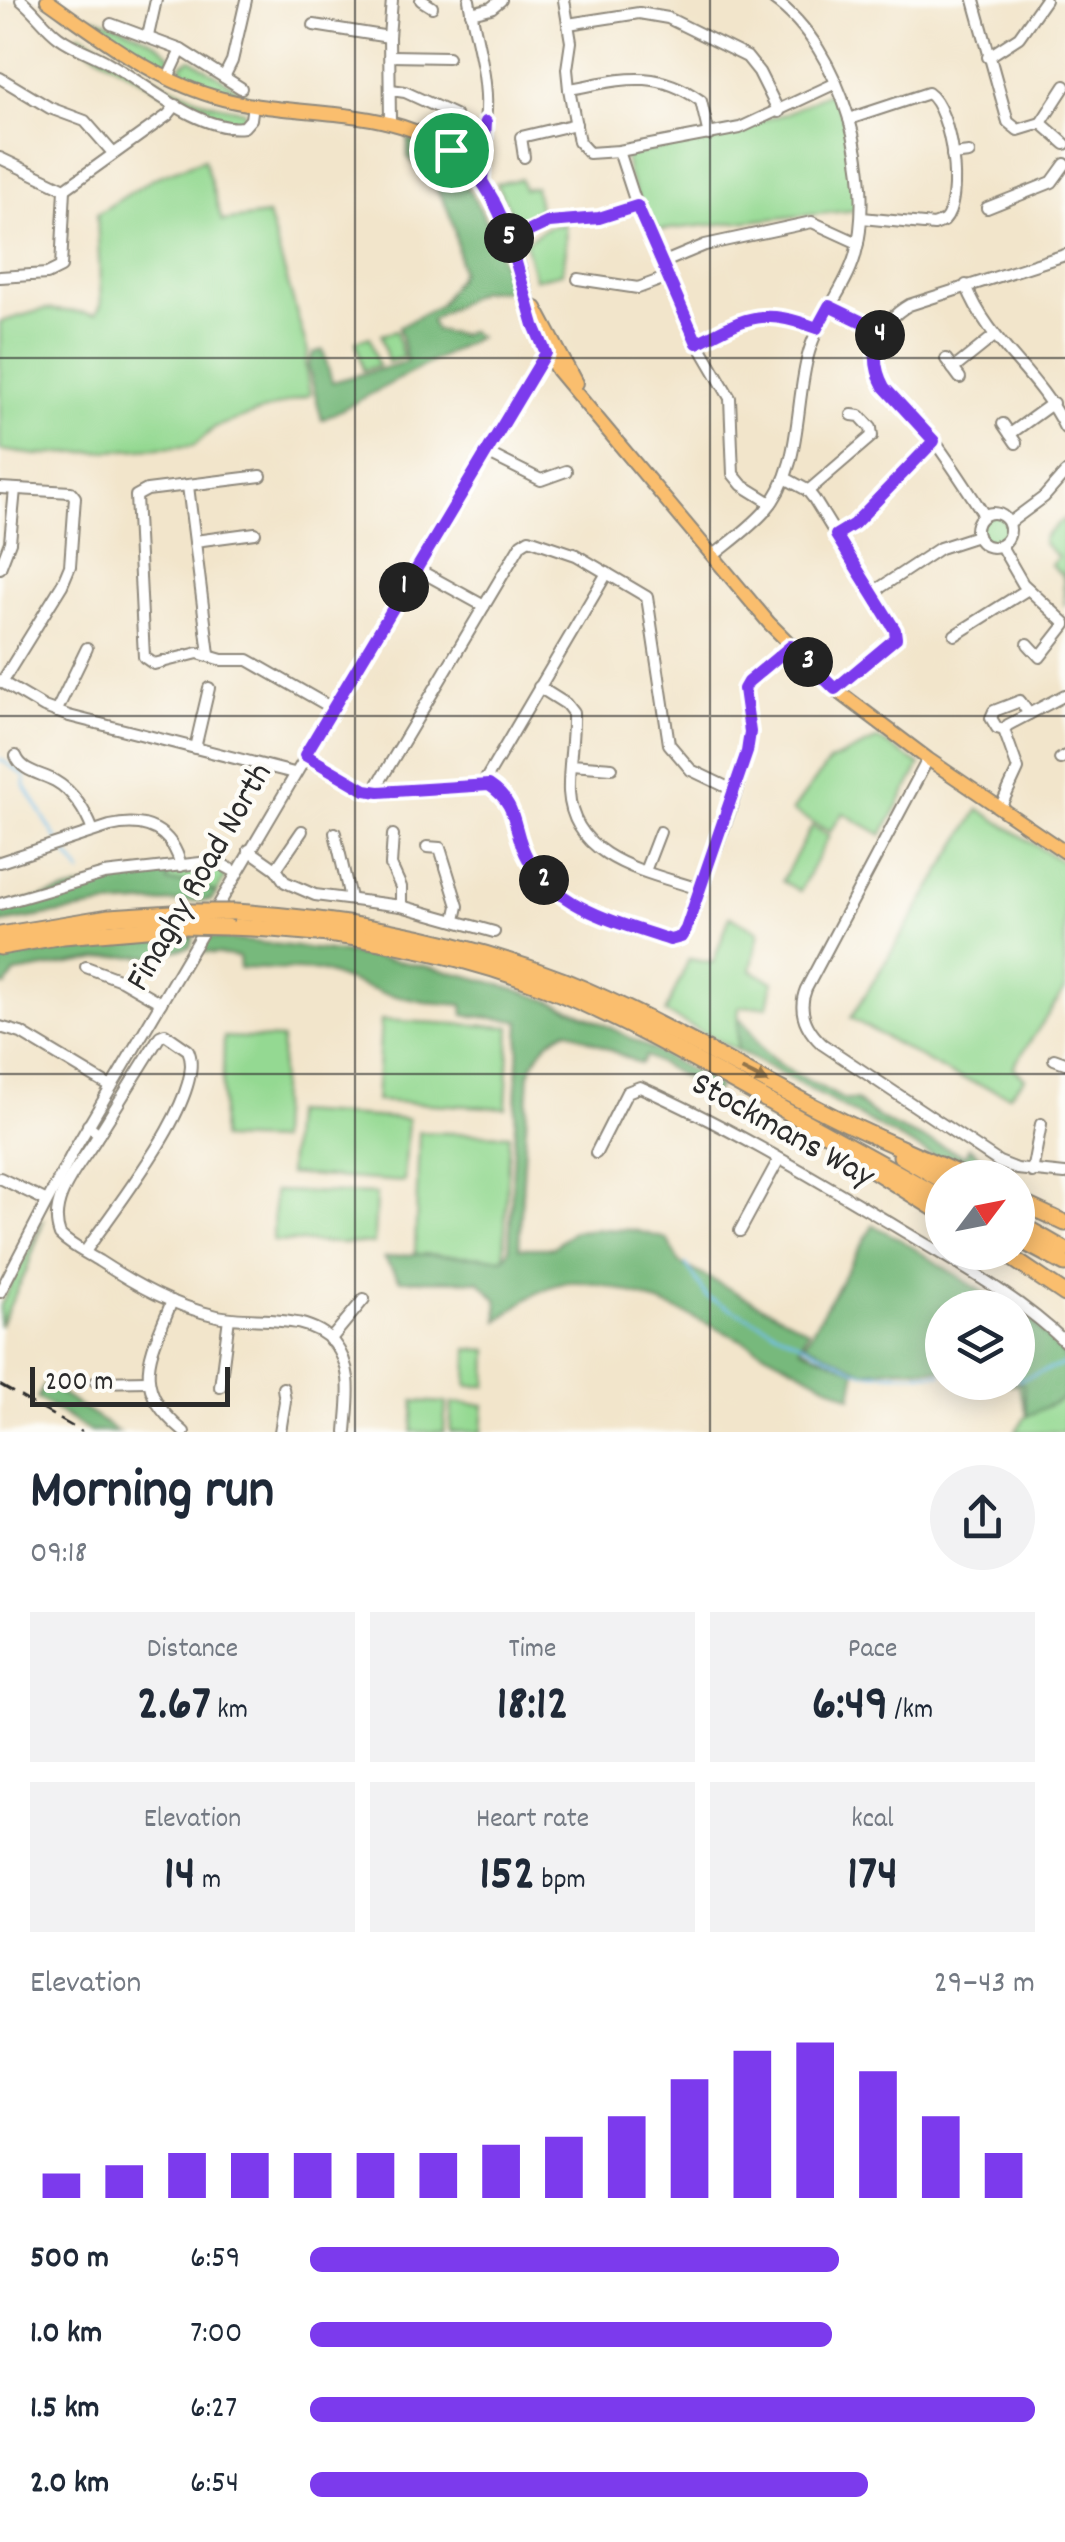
<!DOCTYPE html>
<meta charset="utf-8">
<style>
:root{--surface:#fff;--page:#f2f2f3;--text:#1f2937;--muted:#747a83;--accent:#7c3aed}
body{margin:0;font-family:Dekko,sans-serif;background:var(--page);color:var(--text);height:100vh;display:flex;flex-direction:column;font-size:38px;white-space:nowrap}
*{box-sizing:border-box;margin:0}
p{font-size:32px;color:var(--muted)}
.icon{flex:none;width:55px;height:55px;fill:none;stroke:currentColor;stroke-width:2;stroke-linecap:round;stroke-linejoin:round}
.map{position:relative;height:1432px;overflow:hidden}
.panel{display:flex;flex-direction:column;background:var(--surface);flex:1}
.panel>*{flex:none}
.needle{width:65px;rotate:58deg}
.controls{position:absolute;left:925px;top:1160px;display:grid;gap:20px}
.controls a{display:grid;place-items:center;width:110px;height:110px;border-radius:50%;background:var(--surface);box-shadow:0 5px 25px #0003;font-size:50px}
.scale{position:absolute;left:30px;bottom:25px;width:200px;box-sizing:border-box;padding-left:10px;border:5px solid #2b2b2b;border-top:0;font-size:28px;line-height:35px;white-space:nowrap;color:#2b2b2b;-webkit-text-stroke:8px #fdfcf7;paint-order:stroke}
.pin{position:absolute;display:grid;place-items:center;width:85px;height:85px;color:#fff;margin:-42px;border:5px solid #fff;border-radius:50%;box-shadow:0 2px 10px #0007}
.km{position:absolute;width:50px;height:50px;margin:-25px;border-radius:50%;background:#222;color:#fff;font-size:28px;line-height:50px;text-align:center}
.round{display:grid;place-items:center;flex:none;width:105px;height:105px;border-radius:52px;background:var(--page)}
.head{display:flex;align-items:center;justify-content:space-between;height:170px;padding:0 30px}
h1{font-size:55px;font-weight:700;line-height:75px}
.figures{display:grid;grid-template-columns:repeat(3,1fr);gap:15px;height:170px;padding:10px 30px}
.figures div{display:grid;align-content:center;border-radius:0px;background:var(--page);text-align:center}
.figures b{font-size:50px;font-weight:700}
.figures small{font-size:28px;font-weight:400}
.figures p{font-size:28px}
.chart{height:280px;padding:20px 30px}
.chart p{display:flex;justify-content:space-between}
.chart svg{width:100%;height:180px;margin-top:10px;stroke:var(--accent);stroke-width:6}
ul{padding:0 30px;list-style:none;font-size:32px}
li{display:grid;grid-template-columns:160px 120px 1fr;align-items:center;height:75px}
li i{height:25px;border-radius:12px;background:var(--accent)}
.map>svg:first-child{display:block}
</style>
<div class="map">
<svg width="1065" height="1432" viewBox="0 0 1065 1432">
<rect width="100%" height="100%" fill="#fdfcf7"/>
<filter id="ink" filterUnits="userSpaceOnUse"><feTurbulence type="fractalNoise" baseFrequency=".01" numOctaves="2"/><feDisplacementMap in="SourceGraphic" scale="20" xChannelSelector="R" yChannelSelector="G"/><feConvolveMatrix kernelMatrix="1 2 1 2 8 2 1 2 1" color-interpolation-filters="sRGB"/></filter>
<filter id="wash" filterUnits="userSpaceOnUse"><feTurbulence type="fractalNoise" baseFrequency=".0048" numOctaves="4" result="noise"/><feDisplacementMap in="SourceGraphic" scale="40" xChannelSelector="R" yChannelSelector="G"/><feGaussianBlur stdDeviation="2.25" result="paint"/><feColorMatrix in="noise" values="0 0 0 0 0 0 0 0 0 0 0 0 0 0 0 0 0 1.4 0 .05"/><feComposite in="paint" operator="in"/></filter>
<g filter="url(#wash)">
<rect width="100%" height="100%" fill="#f2e5cb"/>
<!-- green -->
<g fill="#94d992" stroke="#60825e" stroke-width="2.5">
<path d="M 87,16 C 108,21 164,40 172,60 L 160,64 Z"/>
<polygon points="80,33 165,84 206,102 244,111 247,120 237,125 193,109 81,45 76,37"/>
<polygon points="191,59 247,95 186,79 182,74 181,65"/>
<path d="M 826,94 L 832,94 C 853,131 855,169 858,210 L 651,231 L 628,174 L 625,155 L 691,143 L 691,140 L 785,114 Z"/>
<polygon points="204,159 222,221 268,215 308,352 305,365 310,395 215,427 194,446 37,455 0,450 0,322 45,309 96,314 101,305 97,214 154,178"/>
<polygon points="520,179 524,189 535,187 541,218 519,227 496,184"/>
<polygon points="565,224 566,251 562,273 535,279 525,242 548,227"/>
<polygon points="396,331 403,358 388,362 381,335"/>
<polygon points="370,337 378,366 363,370 356,341"/>
<circle cx="993" cy="530" r="15"/>
<polygon points="1065,518 1065,606 1063,576 1051,565 1058,557 1043,543 1044,537"/>
<polygon points="878,739 920,765 882,835 843,813 830,832 792,811 829,762"/>
<polygon points="979,809 1065,864 1065,989 1013,1067 1025,1078 1009,1095 952,1075 851,1018"/>
<polygon points="812,826 829,836 800,891 782,881"/>
<polygon points="213,868 222,870 225,877 216,893 195,882 168,882 166,871"/>
<polygon points="730,916 759,932 751,970 773,982 768,1006 739,1007 737,1050 665,1013 689,959 713,963"/>
<polygon points="381,1020 510,1027 506,1108 376,1101"/>
<polygon points="224,1037 282,1039 278,1141 221,1139"/>
<polygon points="292,1112 408,1119 404,1182 288,1174"/>
<polygon points="419,1132 509,1135 504,1258 415,1254"/>
<polygon points="274,1191 376,1194 374,1244 273,1241"/>
<polygon points="44,1219 27,1269 0,1326 0,1307"/>
<polygon points="1018,1310 1054,1337 1065,1349 1065,1432 1015,1432 1027,1415 1018,1385 1002,1383 1018,1382"/>
<polygon points="468,1349 488,1350 487,1386 467,1386"/>
<polygon points="414,1401 446,1403 444,1432 412,1432"/>
<polygon points="452,1403 484,1405 482,1432 450,1432"/>
</g>
<!-- forest -->
<g fill="#77b97c" stroke="#517254" stroke-width="2.5">
<path d="M 408,138 C 452,163 475,191 493,237 C 499,254 507,272 510,290 L 480,291 L 431,320 L 435,330 L 459,335 L 470,331 L 478,337 L 322,420 L 308,366 L 313,353 L 323,350 L 332,382 L 407,362 L 399,327 L 440,305 L 461,272 C 453,214 450,199 408,157 Z"/>
<polygon points="166,871 168,882 195,882 216,893 211,900 104,906 0,923 0,908 116,878"/>
<polygon points="194,936 190,947 154,956 111,957 15,973 6,986 0,985 0,959 101,944"/>
<path d="M 206,937 C 322,949 437,960 547,1000 C 607,1022 663,1056 719,1086 L 714,1094 L 646,1056 L 640,1064 L 567,1030 C 546,1040 537,1053 529,1074 L 519,1248 L 552,1248 L 574,1231 L 602,1229 L 634,1230 L 667,1239 L 680,1263 L 808,1330 L 800,1347 L 856,1371 L 851,1397 C 790,1366 627,1272 564,1283 C 538,1288 518,1305 498,1321 L 497,1299 L 479,1281 L 400,1280 L 384,1258 L 415,1254 L 504,1258 L 509,1250 L 520,1021 L 464,1015 L 463,1005 L 425,1002 L 382,993 L 322,971 L 240,968 L 239,957 L 198,951 Z"/>
<path d="M 738,1018 C 751,1027 753,1038 762,1049 C 782,1071 818,1084 844,1100 L 856,1100 C 885,1129 929,1139 965,1156 L 969,1147 L 1004,1177 L 979,1177 L 936,1158 L 737,1050 Z"/>
<polygon points="873,1225 901,1240 1006,1307 942,1308 942,1370 899,1368 864,1372 805,1343"/>
<polygon points="1018,1313 1028,1319 1065,1356 1065,1393 1062,1399 1027,1416 1023,1384 1018,1382"/>
<polygon points="45,1383 118,1432 91,1432 37,1398"/>
</g>
<g fill="none" stroke-linecap="round" stroke-linejoin="round">
<!-- stream -->
<g stroke="#73c0ed" stroke-width="2.5">
<polyline points="0,759 25,776 25,786 57,839"/>
<polyline points="61,846 81,873"/>
<polyline points="686,1264 707,1297 862,1373 942,1374"/>
<polyline points="1018,1380 1065,1364"/>
</g>
</g>
</g>
<g filter="url(#ink)">
<g fill="none" stroke-linecap="round" stroke-linejoin="round">
<defs>
<g id="minor">
<path d="M 21,0 C 35,11 45,27 59,37 C 74,48 91,53 107,62 C 144,83 201,133 244,127 L 251,119 L 253,104"/>
<polyline points="421,0 432,7"/>
<polyline points="564,0 571,42 567,69 569,89 579,142 589,153 619,151 740,128 834,84"/>
<polyline points="974,0 1008,122 1018,130 1041,123"/>
<polyline points="471,13 491,8 501,0"/>
<polyline points="111,24 181,50 241,88"/>
<polyline points="568,24 639,13 668,18 747,57 759,72 779,112"/>
<polyline points="314,25 389,37"/>
<polyline points="148,36 156,0"/>
<polyline points="390,56 448,57"/>
<polyline points="988,57 1019,37 1045,0"/>
<polyline points="224,77 232,61 246,0"/>
<polyline points="0,78 50,108 85,121 113,153"/>
<polyline points="168,78 181,50"/>
<path d="M 569,89 C 621,80 654,67 701,101 L 709,135"/>
<polyline points="391,90 405,92 455,115"/>
<path d="M 849,119 L 928,93 C 952,109 964,201 944,221 L 934,225 L 862,218"/>
<polyline points="390,121 389,37 392,0"/>
<polyline points="1041,123 1065,86"/>
<polyline points="1041,123 1065,144"/>
<polyline points="451,151 479,141"/>
<polyline points="619,151 637,206 692,333 730,398 733,474 742,485 771,503"/>
<polyline points="952,155 969,153"/>
<polyline points="524,157 521,137 576,124"/>
<polyline points="0,158 65,189"/>
<path d="M 466,163 C 505,121 477,49 469,0"/>
<polyline points="482,181 484,143"/>
<polyline points="65,189 168,115 176,105"/>
<polyline points="987,208 1052,182 1065,164"/>
<polyline points="509,240 549,222 608,217 637,206"/>
<polyline points="662,263 705,245 812,222 858,243"/>
<polyline points="0,277 47,274 61,267 65,189"/>
<polyline points="578,279 638,288 668,277"/>
<path d="M 966,285 C 989,344 1037,371 1065,428"/>
<polyline points="829,306 881,331"/>
<path d="M 697,343 C 746,316 762,308 817,328"/>
<polyline points="946,359 960,378"/>
<polyline points="953,369 993,337"/>
<polyline points="1003,424 1016,443"/>
<polyline points="1010,434 1053,403"/>
<polyline points="485,452 541,480 566,471"/>
<polyline points="261,476 147,490 136,496 144,657 154,664 198,653 222,660 248,660 332,708"/>
<polyline points="785,478 807,490 814,499 897,634 835,689"/>
<polyline points="188,486 209,654"/>
<polyline points="0,488 71,492 75,497 70,566 62,585 2,682"/>
<polyline points="808,491 872,436 871,428 860,416 852,415"/>
<circle cx="993" cy="530" r="17"/>
<path d="M 984,515 C 966,487 947,457 926,430 C 913,414 894,402 883,385 C 864,355 881,321 909,305 L 1065,255"/>
<polyline points="1009,523 1044,497 1065,473"/>
<polyline points="836,535 854,524 934,441"/>
<polyline points="195,541 255,533"/>
<polyline points="1001,546 1023,584 1065,623"/>
<path d="M 713,556 C 730,542 750,528 765,511 C 803,468 794,403 809,352 C 819,317 845,290 855,256 C 877,177 842,48 774,0"/>
<polyline points="0,568 10,542 15,489"/>
<polyline points="415,568 484,606"/>
<polyline points="872,593 940,548 977,536"/>
<polyline points="955,635 1028,589"/>
<polyline points="1028,644 1040,657 1065,625"/>
<polyline points="0,681 44,707 69,716 294,773"/>
<path d="M 539,687 L 566,704 L 573,713 C 574,739 568,766 569,792 C 573,860 648,872 699,889"/>
<polyline points="56,712 87,648"/>
<polyline points="1004,730 997,728 991,718 994,711 1020,701 1029,714"/>
<polyline points="195,748 209,688"/>
<path d="M 305,755 L 365,789 L 379,792 L 489,785 C 518,803 512,823 524,851 C 545,901 624,932 674,940 L 687,929 C 706,868 737,806 748,743 C 752,722 738,700 748,682 L 791,646"/>
<path d="M 16,756 C 22,772 41,773 55,781 C 73,791 86,812 93,831"/>
<path d="M 928,759 L 806,989 C 797,1011 806,1029 822,1044 L 999,1162 L 1017,1169 L 1065,1174"/>
<polyline points="1060,759 1065,756"/>
<polyline points="571,765 612,768"/>
<polyline points="483,784 607,573"/>
<polyline points="374,791 521,544 529,539 576,555 647,597 669,744 691,770 735,791"/>
<polyline points="1000,808 1018,769 1004,730 1008,725 1065,695"/>
<polyline points="335,833 350,898"/>
<polyline points="393,835 391,865 401,887 401,906"/>
<polyline points="427,847 440,848 458,906 455,920"/>
<polyline points="249,850 276,869 285,882 315,895 401,906 494,932"/>
<path d="M 0,862 L 110,826 C 146,818 172,830 181,866"/>
<polyline points="276,869 302,831"/>
<polyline points="645,871 660,832"/>
<polyline points="0,904 104,874 209,862 219,863 236,872"/>
<polyline points="86,967 121,980 161,1003"/>
<polyline points="0,1027 21,1033 111,1087"/>
<polyline points="1054,1059 1065,1063"/>
<path d="M 88,1125 L 99,1134 C 82,1164 46,1198 60,1235 C 71,1246 86,1253 99,1261 C 136,1285 173,1306 217,1316 C 254,1324 307,1311 334,1343 C 355,1369 348,1401 346,1432"/>
<path d="M 596,1153 L 627,1092 L 640,1087 C 728,1126 812,1177 895,1226 C 954,1262 1015,1294 1065,1342"/>
<polyline points="1032,1172 1041,1124"/>
<polyline points="0,1178 45,1200"/>
<polyline points="740,1231 779,1159"/>
<path d="M 85,1252 C 110,1214 209,1093 188,1050 L 165,1034 L 160,1036 L 99,1134"/>
<polyline points="0,1292 73,1152 528,380 541,358 550,350"/>
<path d="M 172,1301 C 149,1358 129,1386 184,1432"/>
<polyline points="330,1340 364,1299"/>
<polyline points="96,1382 147,1381"/>
<polyline points="220,1387 229,1318"/>
<polyline points="280,1432 285,1401 283,1388"/>
</g>
<g id="major">
<path d="M 47,0 C 98,36 152,78 212,96 C 304,124 415,95 481,180 C 523,235 520,312 557,370 L 769,623 L 835,689 L 928,759 L 1065,852"/>
<polyline points="536,308 576,383"/>
</g>
<g id="highway">
<path d="M 234,912 C 346,919 456,939 562,980 C 659,1019 748,1075 842,1121 C 883,1141 926,1158 967,1178"/>
<path d="M 227,927 C 336,930 445,948 547,988 C 622,1018 693,1059 763,1098 C 823,1132 883,1164 942,1198"/>
<polyline points="0,935 109,917 189,912"/>
<polyline points="0,947 63,936 182,926"/>
<polyline points="901,1156 942,1180"/>
<polyline points="870,1168 942,1213"/>
<polyline points="1018,1201 1065,1223"/>
<polyline points="1018,1223 1065,1250"/>
<polyline points="1018,1239 1065,1264"/>
<polyline points="1003,1252 1065,1294"/>
</g>
</defs>
<!-- minor casing -->
<use href="#minor" stroke="#8e887b" stroke-width="14"/>
<!-- major casing -->
<use href="#major" stroke="#8e887b" stroke-width="16"/>
<!-- highway casing -->
<use href="#highway" stroke="#8e887b" stroke-width="19"/>
<!-- minor -->
<use href="#minor" stroke="#fff" stroke-width="10"/>
<!-- major -->
<use href="#major" stroke="#fabe6e" stroke-width="12"/>
<!-- highway -->
<use href="#highway" stroke="#fabe6e" stroke-width="15"/>
<!-- rail -->
<polyline stroke="#2b2b2b" stroke-width="2.5" stroke-dasharray="15 8" stroke-linecap="butt" points="0,1385 82,1432"/>
<defs>
<g id="highway-bridge">
<polyline points="189,912 234,912"/>
<polyline points="182,926 227,927"/>
</g>
</defs>
<!-- highway-bridge casing -->
<use href="#highway-bridge" stroke="#8e887b" stroke-width="19" stroke-linecap="butt"/>
<!-- highway-bridge -->
<use href="#highway-bridge" stroke="#fabe6e" stroke-width="15"/>
</g>
<!-- one-way arrows -->
<defs><path id="oneway-solid" d="M-6-.8H1V-3.2L6.5 0L1 3.2V.8H-6Z" transform="scale(2.5)"/></defs>
<use fill="#92744c" href="#oneway-solid" transform="translate(755 1076) rotate(27)"/>
</g>
<g fill="none" stroke-linecap="round" stroke-linejoin="round" filter="url(#ink)">
<defs>
<path id="route" d="M 451,150 C 479,171 495,199 507,231 L 534,325 L 546,353 L 305,755 L 365,790 L 379,792 L 489,785 C 521,806 511,830 528,859 C 559,910 617,922 670,940 L 681,937 L 686,929 L 747,752 L 750,732 L 744,689 L 748,682 L 791,646 L 835,689 L 896,638 L 895,630 L 836,535 L 854,524 L 934,441 L 884,387 C 874,369 873,351 881,331 L 829,306 L 817,328 C 761,307 747,317 697,343 L 637,206 L 599,218 L 549,222 L 510,240 C 506,227 500,214 494,202 L 494,201 L 482,181 L 486,122 L 479,141 L 451,150"/>
</defs>
<!-- route casing -->
<use href="#route" stroke="#fff" stroke-width="20"/>
<!-- route -->
<use href="#route" stroke="#7c3aed" stroke-width="12"/>
</g>
<!-- grid -->
<path fill="none" stroke="#2b2b2b" stroke-width="2.5" stroke-opacity="0.55" d="M 355,0 L 355,1432M 710,0 L 710,1432M 0,358 L 1065,358M 0,716 L 1065,716M 0,1074 L 1065,1074"/>
<g text-anchor="middle" dominant-baseline="central" stroke-width="9" stroke-linejoin="round" paint-order="stroke">
<!-- street labels -->
<g font-size="35" fill="#2b2b2b" stroke="#fdfcf7">
<text transform="translate(201 878) rotate(-60)">Finaghy Road North</text>
<text transform="translate(782 1132) rotate(29)">Stockmans Way</text>
</g>
</g>
</svg>
<div class="controls">
<a><svg class="needle" viewBox="-14 -14 28 28"><path d="M0-13l5 13h-10z" fill="#e53935"/><path d="M0 13l5-13h-10z" fill="#747a83"/></svg></a>
<a><svg class="icon" aria-label="layers" viewBox="0 0 24 24"><path d="M12 4l9 5-9 5-9-5zM3 14l9 5 9-5"/></svg></a>
</div>
<div class="scale">200 m</div>
<div class="pin" style="left:451px;top:150px;background:#1e9e55"><svg class="icon" aria-label="arrive" viewBox="0 0 24 24"><path d="M6 21V4h12l-3 4 3 4H6"/></svg></div>
<b class="km" style="left:404px;top:587px">1</b>
<b class="km" style="left:544px;top:880px">2</b>
<b class="km" style="left:808px;top:662px">3</b>
<b class="km" style="left:880px;top:335px">4</b>
<b class="km" style="left:509px;top:238px">5</b>
</div>
<section class="panel">
<div class="head"><div><h1>Morning run</h1><p>09:18</p></div><a class="round"><svg class="icon" aria-label="share" viewBox="0 0 24 24"><path d="M12 15V3M7 8l5-5 5 5M5 13v7h14v-7"/></svg></a></div>
<div class="figures">
<div><p>Distance</p><b>2.67<small> km</small></b></div>
<div><p>Time</p><b>18:12</b></div>
<div><p>Pace</p><b>6:49<small> /km</small></b></div>
</div>
<div class="figures">
<div><p>Elevation</p><b>14<small> m</small></b></div>
<div><p>Heart rate</p><b>152<small> bpm</small></b></div>
<div><p>kcal</p><b>174</b></div>
</div>
<div class="chart"><p><span>Elevation</span>29–43 m</p>
<svg viewBox="0 0 160 44" preserveAspectRatio="none"><path d="M5 44V38M15 44V36M25 44V33M35 44V33M45 44V33M55 44V33M65 44V33M75 44V31M85 44V29M95 44V24M105 44V15M115 44V8M125 44V6M135 44V13M145 44V24M155 44V33"/></svg>
</div>
<ul>
<li><b>500 m</b>6:59<i style="width:73%"></i></li>
<li><b>1.0 km</b>7:00<i style="width:72%"></i></li>
<li><b>1.5 km</b>6:27<i style="width:100%"></i></li>
<li><b>2.0 km</b>6:54<i style="width:77%"></i></li>
</ul>
</section>
